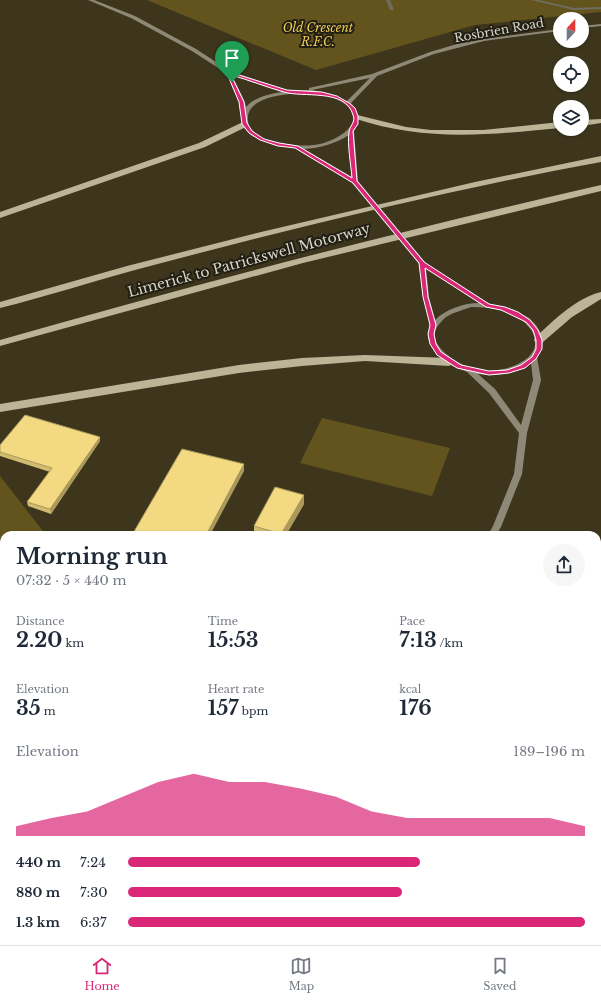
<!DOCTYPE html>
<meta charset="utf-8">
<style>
:root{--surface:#fff;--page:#f6f6f7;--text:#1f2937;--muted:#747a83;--line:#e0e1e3;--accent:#db2777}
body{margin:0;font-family:"Libre Baskerville",serif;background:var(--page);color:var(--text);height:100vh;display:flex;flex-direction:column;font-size:15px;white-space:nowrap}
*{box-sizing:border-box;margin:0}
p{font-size:13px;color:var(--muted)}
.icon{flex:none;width:22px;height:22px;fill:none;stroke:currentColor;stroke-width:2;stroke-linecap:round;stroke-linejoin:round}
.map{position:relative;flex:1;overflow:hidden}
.sheet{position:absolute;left:0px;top:531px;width:601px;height:414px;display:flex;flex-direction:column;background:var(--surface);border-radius:12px 12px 0 0;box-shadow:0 1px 3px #0004}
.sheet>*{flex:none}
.needle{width:26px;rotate:21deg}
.controls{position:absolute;left:553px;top:12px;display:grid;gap:8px}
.controls a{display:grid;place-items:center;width:36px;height:36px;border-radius:50%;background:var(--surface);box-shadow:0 1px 3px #0004;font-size:20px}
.pin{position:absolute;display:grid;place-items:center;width:34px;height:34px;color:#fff;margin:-41px -17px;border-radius:50% 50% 50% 0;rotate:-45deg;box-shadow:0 0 4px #0007}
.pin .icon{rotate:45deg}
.round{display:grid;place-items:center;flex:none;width:42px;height:42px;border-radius:21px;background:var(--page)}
.head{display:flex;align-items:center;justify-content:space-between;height:68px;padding:0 16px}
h1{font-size:22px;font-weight:800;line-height:30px}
.figures{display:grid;grid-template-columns:repeat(3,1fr);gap:6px;height:68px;padding:4px 16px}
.figures div{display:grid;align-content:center}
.figures b{font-size:20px;font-weight:800}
.figures small{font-size:11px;font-weight:400}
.figures p{font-size:11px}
.chart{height:112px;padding:8px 16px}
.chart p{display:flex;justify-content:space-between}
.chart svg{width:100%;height:72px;margin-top:4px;fill:var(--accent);opacity:.7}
ul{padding:0 16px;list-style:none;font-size:13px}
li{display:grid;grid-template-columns:64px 48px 1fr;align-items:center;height:30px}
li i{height:10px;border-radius:5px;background:var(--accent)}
.menu{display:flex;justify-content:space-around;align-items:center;height:56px;border-top:1px solid var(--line);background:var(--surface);font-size:11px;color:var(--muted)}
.menu a{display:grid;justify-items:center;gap:2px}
.menu .selected{color:var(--accent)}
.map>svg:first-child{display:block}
</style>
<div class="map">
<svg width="601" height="945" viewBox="0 0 601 945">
<rect width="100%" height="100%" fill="#3d361d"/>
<!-- green -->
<g fill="#63541d">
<polygon points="147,0 601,0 601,12 475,25 316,70"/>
<polygon points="322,418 450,448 432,496 300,463"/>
<polygon points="0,476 46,535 4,535 4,941 195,941 204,945 0,945"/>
</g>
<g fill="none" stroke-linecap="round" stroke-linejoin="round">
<!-- lane -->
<g fill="#6f6c60" fill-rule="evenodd">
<polygon points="386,0 390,0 394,10 390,10"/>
<polygon points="531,0 539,0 574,8 601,7 601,9 574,10"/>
</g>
<!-- street -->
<polygon fill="#6f6c60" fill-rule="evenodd" points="601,868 601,878 597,879 597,869"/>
<!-- secondary -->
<g fill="#8e8977" fill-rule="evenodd">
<path d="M 88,0 L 94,0 L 135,16 L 196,49 L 230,71 L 288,91 L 309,90 L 309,88 L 372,74 L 430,52 L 457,44 L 484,39 L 560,29 L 560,31 L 484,41 L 434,54 L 377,76 L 351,103 C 359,112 361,121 354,131 L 358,182 L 355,184 L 295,148 L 275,145 L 252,136 L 243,127 L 239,102 L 226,73 L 192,51 L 131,18 ZM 232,75 L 282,92 C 269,94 255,97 246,107 L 245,102 ZM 370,78 L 347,101 L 329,94 L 312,90 ZM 304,93 C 316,94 332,95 342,102 C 368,119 344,137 324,143 C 305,148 284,145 266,139 C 258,136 249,130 248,121 C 245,96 287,94 304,93 ZM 349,135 L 352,177 L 304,149 C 320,148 335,144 349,135 Z"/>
<polygon points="601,24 601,26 582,28 582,26"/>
<path d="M 422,261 L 490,304 L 512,309 L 529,318 L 536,325 L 542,335 L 543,343 L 541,351 L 537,357 L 541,380 L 527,433 L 522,474 L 501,527 L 496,535 L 488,535 L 493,526 L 514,474 L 519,433 L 489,393 L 467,372 L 450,365 L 435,352 L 428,339 L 430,325 L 423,297 L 419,263 ZM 426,268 L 479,303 C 464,303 446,309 435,320 L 429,297 ZM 471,307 C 483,307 495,308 507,312 C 534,322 550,350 516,365 C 503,371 485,373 471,368 C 454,362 421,342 441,322 C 443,320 445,317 448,316 C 454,312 464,310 471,307 ZM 531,363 L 533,380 L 521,425 L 495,389 L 478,374 C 496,377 516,374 531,363 Z"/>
<polygon points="255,941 267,941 265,945 253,945"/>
</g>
<!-- highway -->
<g fill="#bcb497" fill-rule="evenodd">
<path d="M 353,114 L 406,127 L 431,130 L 483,130 L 560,122 L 560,128 C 486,135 425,142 353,118 Z"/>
<polygon points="601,119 601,123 582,126 582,120"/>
<polygon points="245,121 248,122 248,126 205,147 0,218 0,212 199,143"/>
<path d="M 601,156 L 601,162 C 444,191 289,229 135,270 C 90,282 45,297 0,308 L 0,302 L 127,266 L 261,232 L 475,182 Z"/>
<path d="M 601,185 L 601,191 L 303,263 L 0,346 L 0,340 C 199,283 399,231 601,185 Z"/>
<path d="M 601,292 L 601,299 L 572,317 L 543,342 L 535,342 L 534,340 L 535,338 C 554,320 576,298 601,292 Z"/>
<polygon points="365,355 449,358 454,362 449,366 365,361 302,366 239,373 0,412 0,404 239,365 302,358"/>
</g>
<!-- secondary-bridge -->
<polyline stroke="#8e8977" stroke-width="6" points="355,182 422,263"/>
</g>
<!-- wall -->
<g fill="#d1bb70">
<polygon points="100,437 100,441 51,514 28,506 27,502 50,472 0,456 0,445"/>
<polygon points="304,504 286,535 254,535 254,526"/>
<polygon points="601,605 601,704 597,702 597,614"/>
</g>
<!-- shaded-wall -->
<g fill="#aa995b">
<polygon points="100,437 100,441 51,514 50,509"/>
<polygon points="244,464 244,471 210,535 206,535"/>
<polygon points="304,495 304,504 286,535 281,535"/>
</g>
<!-- building -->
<g fill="#f3da82" stroke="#aa995b">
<polygon points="25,415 100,437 50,509 27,502 52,468 0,452 0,445"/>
<polygon points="182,449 244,464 206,535 132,535"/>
<polygon points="275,487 304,495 281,534 254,526"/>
<polygon points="601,605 601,694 597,692 597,614"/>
</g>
<!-- route -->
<path fill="#db2777" stroke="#fff" fill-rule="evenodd" d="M 226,71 L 287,90 L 322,92 L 337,96 L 349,103 L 355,108 L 358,116 L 358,124 L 353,131 L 357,181 L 424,262 L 489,304 L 505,307 L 518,312 L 530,320 L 538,330 L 542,340 L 542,349 L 536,359 L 525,368 L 509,373 L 489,375 L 457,368 L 437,355 L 430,344 L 428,334 L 430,325 L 423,297 L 419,263 L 353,183 L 295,148 L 278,146 L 260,140 L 249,133 L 242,124 L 239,102 ZM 231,75 C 249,80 266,87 284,92 C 302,98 346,88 353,115 C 356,122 350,125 349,132 C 347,144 351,165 352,178 L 298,146 L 279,143 L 264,139 L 252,131 L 247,123 L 244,102 ZM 425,268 L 486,307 L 501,310 L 526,322 L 533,330 L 536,340 L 536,349 L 532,357 L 521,365 L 507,370 L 489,371 L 461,365 L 441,352 L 436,344 L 434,334 L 436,325 L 428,297 Z"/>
<g text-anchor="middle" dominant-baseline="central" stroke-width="4" stroke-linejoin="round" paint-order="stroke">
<!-- far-park labels -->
<g font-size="12" font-style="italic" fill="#efcf56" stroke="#211e13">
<text x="318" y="27">Old Crescent<tspan x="318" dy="14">R.F.C.</tspan></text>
</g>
<!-- far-street labels -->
<g font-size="12" fill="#d9d5c7" stroke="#211e13">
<text transform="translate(499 30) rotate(-10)">Rosbrien Road</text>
</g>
<!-- street labels -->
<g font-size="14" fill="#d9d5c7" stroke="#211e13">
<text transform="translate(249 260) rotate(-15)">Limerick to Patrickswell Motorway</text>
</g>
</g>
</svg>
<div class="controls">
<a><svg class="needle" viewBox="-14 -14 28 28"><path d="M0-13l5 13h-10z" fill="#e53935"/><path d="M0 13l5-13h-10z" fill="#747a83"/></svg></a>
<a><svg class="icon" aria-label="locate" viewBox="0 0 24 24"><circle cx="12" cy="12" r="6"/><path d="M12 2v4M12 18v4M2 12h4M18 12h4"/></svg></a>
<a><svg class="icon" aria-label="layers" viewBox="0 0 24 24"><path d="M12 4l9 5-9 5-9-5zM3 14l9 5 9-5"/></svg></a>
</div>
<div class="pin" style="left:232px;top:82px;background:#1e9e55"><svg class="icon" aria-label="arrive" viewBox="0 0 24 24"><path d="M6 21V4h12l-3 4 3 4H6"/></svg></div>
<section class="sheet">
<div class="head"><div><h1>Morning run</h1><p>07:32 · 5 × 440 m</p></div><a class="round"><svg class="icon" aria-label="share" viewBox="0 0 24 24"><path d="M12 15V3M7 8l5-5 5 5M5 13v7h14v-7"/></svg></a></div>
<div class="figures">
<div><p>Distance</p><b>2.20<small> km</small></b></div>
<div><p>Time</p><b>15:53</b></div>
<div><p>Pace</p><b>7:13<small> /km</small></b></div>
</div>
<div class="figures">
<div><p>Elevation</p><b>35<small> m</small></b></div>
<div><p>Heart rate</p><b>157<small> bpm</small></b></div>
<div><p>kcal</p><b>176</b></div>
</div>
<div class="chart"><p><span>Elevation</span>189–196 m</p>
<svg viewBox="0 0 160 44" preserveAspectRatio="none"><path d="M0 44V38L10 33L20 29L30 20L40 11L50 6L60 11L70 11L80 15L90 20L100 29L110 33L120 33L130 33L140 33L150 33L160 38V44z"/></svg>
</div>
<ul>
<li><b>440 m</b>7:24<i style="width:64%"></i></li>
<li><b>880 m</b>7:30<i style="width:60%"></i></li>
<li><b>1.3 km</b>6:37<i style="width:100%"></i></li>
</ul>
</section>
</div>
<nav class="menu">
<a class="selected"><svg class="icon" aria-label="home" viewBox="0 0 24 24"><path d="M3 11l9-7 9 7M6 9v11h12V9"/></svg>Home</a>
<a><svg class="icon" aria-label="map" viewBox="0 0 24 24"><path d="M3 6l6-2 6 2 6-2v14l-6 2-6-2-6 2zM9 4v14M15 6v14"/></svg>Map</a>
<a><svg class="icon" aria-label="saved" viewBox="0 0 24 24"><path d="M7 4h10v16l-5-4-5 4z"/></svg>Saved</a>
</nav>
